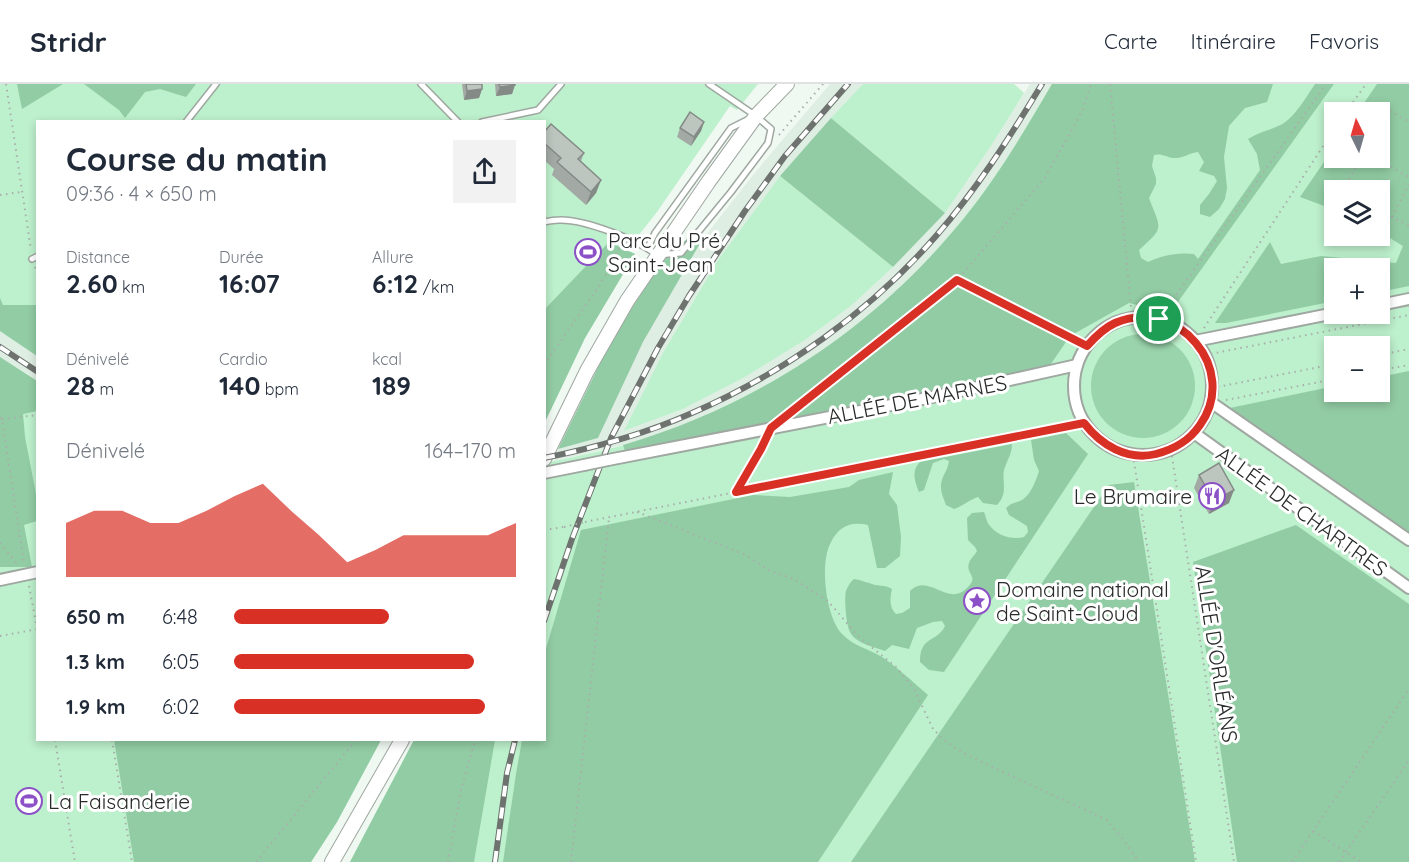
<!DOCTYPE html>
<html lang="fr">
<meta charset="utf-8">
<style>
:root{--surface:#fff;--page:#f2f2f3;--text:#1f2937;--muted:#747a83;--line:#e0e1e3;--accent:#d93025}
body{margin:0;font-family:Quicksand,sans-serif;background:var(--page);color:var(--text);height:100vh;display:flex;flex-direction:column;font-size:22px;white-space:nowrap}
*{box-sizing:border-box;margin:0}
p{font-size:20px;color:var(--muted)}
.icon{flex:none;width:33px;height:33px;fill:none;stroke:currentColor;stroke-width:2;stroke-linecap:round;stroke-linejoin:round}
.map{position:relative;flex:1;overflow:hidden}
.panel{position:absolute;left:36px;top:36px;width:510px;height:621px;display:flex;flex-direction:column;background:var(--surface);border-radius:0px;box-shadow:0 3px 9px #0003}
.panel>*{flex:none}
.needle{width:39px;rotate:355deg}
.fabs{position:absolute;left:1324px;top:18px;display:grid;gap:12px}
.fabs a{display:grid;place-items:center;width:66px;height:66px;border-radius:0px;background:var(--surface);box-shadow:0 3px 9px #0003;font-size:30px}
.pin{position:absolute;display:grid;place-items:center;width:51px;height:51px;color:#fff;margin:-26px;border:3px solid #fff;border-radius:50%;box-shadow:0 2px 6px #0007}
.round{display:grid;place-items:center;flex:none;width:63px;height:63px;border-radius:0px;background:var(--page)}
.summary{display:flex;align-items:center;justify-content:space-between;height:102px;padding:0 30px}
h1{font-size:33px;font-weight:800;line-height:45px}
.figures{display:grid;grid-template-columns:repeat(3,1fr);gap:9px;height:102px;padding:6px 30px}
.figures div{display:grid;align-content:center}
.figures b{font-size:26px;font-weight:800}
.figures small{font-size:16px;font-weight:400}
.figures p{font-size:16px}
.chart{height:168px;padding:12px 30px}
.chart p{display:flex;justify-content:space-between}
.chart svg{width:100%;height:108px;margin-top:6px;fill:var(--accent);opacity:.7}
ul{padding:0 30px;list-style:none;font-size:20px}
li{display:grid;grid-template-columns:96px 72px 1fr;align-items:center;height:45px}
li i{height:15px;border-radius:8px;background:var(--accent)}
header{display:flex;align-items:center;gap:36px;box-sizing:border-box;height:84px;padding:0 30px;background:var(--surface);border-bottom:2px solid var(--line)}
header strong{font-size:28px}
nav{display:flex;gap:33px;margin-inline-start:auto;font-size:21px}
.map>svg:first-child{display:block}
</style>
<header>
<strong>Stridr</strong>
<nav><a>Carte</a><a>Itinéraire</a><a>Favoris</a></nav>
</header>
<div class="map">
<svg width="1409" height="778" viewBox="0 0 1409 778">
<rect width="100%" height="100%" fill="#f0f8f2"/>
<!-- built -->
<g fill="#dfeee3">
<polygon points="830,0 863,0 780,92 718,176 664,267 625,347 683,325 745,293 805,256 852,221 893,183 945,129 991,62 1030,0 1052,0 1007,76 966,132 935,169 898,205 856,242 809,276 750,310 695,336 660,350 623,361 554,377 558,365 598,354 643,258 702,156 757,86"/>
<polygon points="0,247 37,272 37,297 0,273"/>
</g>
<!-- green -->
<g fill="#bdf0cc" fill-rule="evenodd">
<polygon points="0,0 758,0 737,26 730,22 657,128 627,166 635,170 585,254 545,338 544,38 38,38 37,272 0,247"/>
<polygon points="863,0 1014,0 1024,9 991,62 945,129 831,34"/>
<path d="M 1052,0 L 1409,0 L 1409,778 L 350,778 L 414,656 L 544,656 L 545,379 C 583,371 622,363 659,351 C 682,343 704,332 725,322 C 820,277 900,214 965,132 C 999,91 1025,45 1052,0 ZM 1335,28 L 1380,28 L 1380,74 L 1335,74 ZM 1335,106 L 1380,106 L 1380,152 L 1335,152 ZM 1335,184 L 1380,184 L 1380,230 L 1335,230 ZM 1335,262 L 1380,262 L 1380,308 L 1335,308 Z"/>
<polygon points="780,92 893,183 852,221 805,256 745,293 683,325 624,347 664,267 718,176"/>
<polygon points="0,273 37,297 38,656 381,656 337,738 311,778 0,778"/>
</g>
<!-- forest -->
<g fill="#92cca4">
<polygon points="17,0 63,0 22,25"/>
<polygon points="84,0 196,0 186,13 160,5 145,8 125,34 119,26"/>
<path d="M 1052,0 L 1273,0 L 1267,18 L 1245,24 L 1229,42 L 1224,73 L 1227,104 L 1225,115 L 1219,125 L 1210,133 L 1200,130 L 1200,121 L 1209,110 L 1217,97 L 1214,92 L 1199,87 L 1204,78 L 1198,68 C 1189,69 1182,75 1173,74 C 1166,73 1162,69 1154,71 L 1152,82 L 1156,94 L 1156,100 L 1149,114 C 1161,146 1165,143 1139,166 L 1141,174 L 1148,178 C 1162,171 1179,168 1194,170 L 1198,175 L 1260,86 L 1257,70 L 1248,55 C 1260,47 1273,46 1284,39 C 1296,31 1307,12 1315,0 L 1334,0 L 1170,229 L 1129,219 L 1070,252 L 1044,290 L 626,370 L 623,361 C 759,321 876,243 965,133 C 999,91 1025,46 1052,0 Z"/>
<polygon points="1377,0 1409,0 1409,202 1380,208 1380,184 1335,184 1335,217 1226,239 1215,239 1270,158 1281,180 1321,172 1396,179 1403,162 1380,148 1380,106 1335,106 1335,126 1300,113 1335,62 1335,74 1380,74 1380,28 1358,28"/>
<polygon points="831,34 945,129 893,183 780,92"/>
<polygon points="690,152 702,156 643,258 598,354 558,365 609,261 658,182"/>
<polygon points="609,158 635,170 585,254 545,338 545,225"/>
<polygon points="0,214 3,221 37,221 37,272 0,247"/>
<polygon points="0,273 37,297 37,327 23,330 25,353 37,415 37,437 24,441 32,483 0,483"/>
<polygon points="1409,287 1409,463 1227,330 1225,325 1335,302 1335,308 1380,308 1380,293"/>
<path d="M 1066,349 L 1088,370 L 944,588 L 929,586 L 920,578 C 920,551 937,559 945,542 L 942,537 L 933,538 L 917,544 L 909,565 L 892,561 L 885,567 C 874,563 858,560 851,550 C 846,543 844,515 846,507 C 848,502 850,498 854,495 C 861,496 868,499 875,501 C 882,502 885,501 892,505 C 890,514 889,523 896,530 L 902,529 L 910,524 L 910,507 C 911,506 916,502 918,502 C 934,497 950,521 967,504 C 980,492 965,490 969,479 C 970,475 975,471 977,467 L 975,463 L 968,456 L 967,434 L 972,429 L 984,428 C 986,433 987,439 990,442 C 998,452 1012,456 1024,453 L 1028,448 L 1027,442 L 1009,431 L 1006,424 C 1011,419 1014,419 1020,417 C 1030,413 1036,397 1039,387 L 1034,376 L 1031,356 Z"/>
<path d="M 1012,360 C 1012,369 1008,375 1005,383 C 1000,395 1010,408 997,421 L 983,419 L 978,413 C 969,416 963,422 954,425 L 946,421 C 943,413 939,405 942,396 C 944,389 948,385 949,377 L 944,375 L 933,379 L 924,406 L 919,408 C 915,397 911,387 920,378 Z"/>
<path d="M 893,388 L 889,410 L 897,421 L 901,453 L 900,472 L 885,484 L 877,484 L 868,441 C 851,437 839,442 831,458 C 819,479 826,533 842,550 C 853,562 869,565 882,573 C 897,583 914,599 928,611 L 818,778 L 503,778 L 516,690 L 522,656 L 544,656 L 545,568 L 581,446 L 753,411 L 790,413 L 849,403 L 859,396 Z"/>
<polygon points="1134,398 1195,778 851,778 1109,401"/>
<polygon points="1296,441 1409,520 1409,778 1237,778 1193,478"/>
<polygon points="114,656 381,656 337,738 311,778 134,778"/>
<polygon points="414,656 495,656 474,778 350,778"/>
</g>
<!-- water -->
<circle fill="#9ad4ac" cx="1143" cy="302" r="52"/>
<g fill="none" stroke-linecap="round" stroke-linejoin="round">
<defs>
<g id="lane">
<polyline points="421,0 458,38"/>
<polyline points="186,38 216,0"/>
<polyline points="482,38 538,26 561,0"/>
<path d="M 544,138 C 549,137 554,136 559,136 C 584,135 638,156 657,171 L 681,169 L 731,108 L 768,59 L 771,45 L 756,32 L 709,0"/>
<polyline points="648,163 655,149 731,44 749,35"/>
<polyline points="32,175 38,172"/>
</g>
<g id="street">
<polyline points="1380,221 1409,215"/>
<circle cx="1143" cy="302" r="69"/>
<polyline points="1195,257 1335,229"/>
<polyline points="1212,319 1409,456"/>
<polyline points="1194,349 1409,504"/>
<polyline points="608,376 938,312 1077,281"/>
<polyline points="544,389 584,381"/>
<polyline points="0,496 38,488"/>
</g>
<g id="secondary">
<polyline points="544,375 587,287 627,217 709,97 756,32 787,0"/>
<polyline points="332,778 402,656"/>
</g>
</defs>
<!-- lane casing -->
<use href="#lane" stroke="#9fa7a1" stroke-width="8"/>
<!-- street casing -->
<use href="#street" stroke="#9fa7a1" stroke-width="14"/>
<!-- secondary casing -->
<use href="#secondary" stroke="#9fa7a1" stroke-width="16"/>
<!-- path -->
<g stroke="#a8aeaa" stroke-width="2" stroke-dasharray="1.5 4.5" stroke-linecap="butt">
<polyline points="6,0 31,166"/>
<polyline points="1110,0 1132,234"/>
<polyline points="1346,28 1366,0"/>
<polyline points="1380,40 1388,26 1409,38"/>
<polyline points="779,51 823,0"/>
<polyline points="1375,74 1409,93"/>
<polyline points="1343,106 1361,74"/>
<polyline points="0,111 21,108"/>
<polyline points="1380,128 1409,141"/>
<polyline points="1392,133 1409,100"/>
<polyline points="35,183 38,190"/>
<polyline points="958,197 1087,262"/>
<polyline points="1159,235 1326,0"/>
<polyline points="1204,244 1335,44"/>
<polyline points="1205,271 1409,231"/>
<polyline points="1380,271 1409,265"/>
<polyline points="544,281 599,202 615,174 620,161"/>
<polyline points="1380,286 1409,281"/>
<polyline points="1212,304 1335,280"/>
<polyline points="1226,316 1335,295"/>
<polyline points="790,329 957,196 1044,95 1082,28 1091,0"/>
<polyline points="0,334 2,335 24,479"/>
<polyline points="2,335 38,331"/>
<polyline points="1171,366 1234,778"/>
<polyline points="1133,371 1196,778"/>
<polyline points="736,408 765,357"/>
<polyline points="637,428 744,470 770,487 794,495 828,517 858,552 896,583 913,603 933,645 943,655 955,664 975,675 1107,736 1122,754 1139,778"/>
<polyline points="585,438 1084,339"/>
<polyline points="544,446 564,443"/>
<polyline points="0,459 18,481"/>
<polyline points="29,502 38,549"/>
<polyline points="0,552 38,545"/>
<polyline points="55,656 75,778"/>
<polyline points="112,656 132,778"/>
<polyline points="1313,747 1361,778"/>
<polyline points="256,778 356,656"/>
<polyline points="448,778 461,706 475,656"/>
<polyline points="571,778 609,434"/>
<polyline points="1292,778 1409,605"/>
<polyline points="1339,778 1409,676"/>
</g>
<!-- lane -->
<use href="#lane" stroke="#fff" stroke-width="5"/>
<!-- street -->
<use href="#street" stroke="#fff" stroke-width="10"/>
<!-- secondary -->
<use href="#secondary" stroke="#fff" stroke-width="14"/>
<defs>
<g id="rail">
<polyline points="0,263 38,288"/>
<path d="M 544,374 C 594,364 645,350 692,329 C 784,289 870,228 936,152 C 977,105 1010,53 1042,0"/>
<polyline points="544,537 572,455 611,354 658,264 689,212 745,127 785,72 848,0"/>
<polyline points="495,778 507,689 515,656"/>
</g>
</defs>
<!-- rail casing -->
<use href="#rail" stroke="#6e7370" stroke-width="6"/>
<!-- rail -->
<use href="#rail" stroke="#fff" stroke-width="4" stroke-dasharray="11" stroke-linecap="butt"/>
<defs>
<polyline id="street-bridge" points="584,381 608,376"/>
</defs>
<!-- street-bridge casing -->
<use href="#street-bridge" stroke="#9fa7a1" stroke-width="14" stroke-linecap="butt"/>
<!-- path-bridge -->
<polyline stroke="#a8aeaa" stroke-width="2" stroke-dasharray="1.5 4.5" stroke-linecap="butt" points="564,443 585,438"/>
<!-- street-bridge -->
<use href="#street-bridge" stroke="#fff" stroke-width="10"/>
</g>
<!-- wall -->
<g fill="#a3a9a4">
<polygon points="462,0 482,0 482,5 479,14 464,16"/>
<polygon points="495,0 515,0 512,10 496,12"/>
<polygon points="704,38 701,47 691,62 677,53 680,44"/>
<polygon points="544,48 584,69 581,77 601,96 596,109 586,121 552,91 554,85 544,76"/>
<polygon points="1199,391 1229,419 1209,430 1194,404"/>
</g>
<!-- shaded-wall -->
<g fill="#848a86">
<polygon points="515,1 512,10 496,12 500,3"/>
<polygon points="482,5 479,14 464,16 467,7"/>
<polygon points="704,38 701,47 691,62 694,53"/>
<polygon points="601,96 596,109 586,121 591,108"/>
<polygon points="1234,406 1229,419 1209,430 1214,417"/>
</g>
<!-- building -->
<g fill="#bdc5bf" stroke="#848a86" stroke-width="1.5">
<polygon points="466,0 482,0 482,5 467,7"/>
<polygon points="499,0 515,0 515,1 500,3"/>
<polygon points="690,28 704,38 694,53 680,44"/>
<polygon points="551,40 584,69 578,75 601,96 591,108 557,78 561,74 544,59 544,48"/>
<polygon points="1219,379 1234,406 1214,417 1199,391"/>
</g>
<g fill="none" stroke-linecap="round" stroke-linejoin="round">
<defs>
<path id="route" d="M 957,196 L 1087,262 C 1095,253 1104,244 1115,239 C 1177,212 1240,285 1200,341 C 1189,357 1175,365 1156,370 C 1127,377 1101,361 1084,339 L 736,408 L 761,365 L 771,344 Z"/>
</defs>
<!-- route casing -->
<use href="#route" stroke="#fff" stroke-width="12"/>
<!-- route -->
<use href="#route" stroke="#d93025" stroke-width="8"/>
</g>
<!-- icons -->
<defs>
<symbol id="stadium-ring" viewBox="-11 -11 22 22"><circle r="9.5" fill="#fff" stroke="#8c50c7" stroke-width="1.5"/><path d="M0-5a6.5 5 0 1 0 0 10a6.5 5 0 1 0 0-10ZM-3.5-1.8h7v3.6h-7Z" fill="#8c50c7"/></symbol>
<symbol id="restaurant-ring" viewBox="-11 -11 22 22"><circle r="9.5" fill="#fff" stroke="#8c50c7" stroke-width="1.5"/><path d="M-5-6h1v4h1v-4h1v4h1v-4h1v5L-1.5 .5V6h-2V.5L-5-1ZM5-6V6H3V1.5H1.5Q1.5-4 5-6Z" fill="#8c50c7"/></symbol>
<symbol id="sight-ring" viewBox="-11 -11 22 22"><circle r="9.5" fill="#fff" stroke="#8c50c7" stroke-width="1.5"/><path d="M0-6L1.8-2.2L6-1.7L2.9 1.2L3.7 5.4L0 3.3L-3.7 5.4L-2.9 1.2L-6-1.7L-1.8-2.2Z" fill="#8c50c7"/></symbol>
</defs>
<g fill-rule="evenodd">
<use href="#stadium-ring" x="573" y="153" width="30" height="30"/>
<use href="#restaurant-ring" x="1197" y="397" width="30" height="30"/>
<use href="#sight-ring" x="962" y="502" width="30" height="30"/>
<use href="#stadium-ring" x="14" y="702" width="30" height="30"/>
</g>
<g text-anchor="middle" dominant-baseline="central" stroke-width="6" stroke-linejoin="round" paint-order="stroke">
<!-- poi labels -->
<g font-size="21" fill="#282b29" stroke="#fff" text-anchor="start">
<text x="608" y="156">Parc du Pré<tspan x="608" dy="24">Saint-Jean</tspan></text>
<text x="1192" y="412" text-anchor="end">Le Brumaire</text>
<text x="996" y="505">Domaine national<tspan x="996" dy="24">de Saint-Cloud</tspan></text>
<text x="48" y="717">La Faisanderie</text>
</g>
<!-- street labels -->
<g font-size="21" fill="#282b29" stroke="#fff">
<text transform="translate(917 315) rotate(-11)">ALLÉE DE MARNES</text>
<text transform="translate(1302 427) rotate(36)">ALLÉE DE CHARTRES</text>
<text transform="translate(1217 570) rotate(81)">ALLÉE D'ORLÉANS</text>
</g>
</g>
</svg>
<div class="fabs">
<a><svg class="needle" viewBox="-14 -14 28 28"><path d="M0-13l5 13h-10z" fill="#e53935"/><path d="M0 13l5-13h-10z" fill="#747a83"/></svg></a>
<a><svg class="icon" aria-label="layers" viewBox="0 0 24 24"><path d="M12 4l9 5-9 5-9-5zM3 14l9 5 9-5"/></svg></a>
<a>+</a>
<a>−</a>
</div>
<div class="pin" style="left:1159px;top:235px;background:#1e9e55"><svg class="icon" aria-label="arrive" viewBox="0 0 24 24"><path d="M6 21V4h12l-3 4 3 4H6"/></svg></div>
<section class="panel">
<div class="summary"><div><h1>Course du matin</h1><p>09:36 · 4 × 650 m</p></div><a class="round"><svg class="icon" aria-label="share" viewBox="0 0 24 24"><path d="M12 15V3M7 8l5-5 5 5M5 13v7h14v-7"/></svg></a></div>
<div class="figures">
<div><p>Distance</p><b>2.60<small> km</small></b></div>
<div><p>Durée</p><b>16:07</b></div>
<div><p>Allure</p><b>6:12<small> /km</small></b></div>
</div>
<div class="figures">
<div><p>Dénivelé</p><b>28<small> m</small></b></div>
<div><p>Cardio</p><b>140<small> bpm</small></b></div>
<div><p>kcal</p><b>189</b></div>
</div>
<div class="chart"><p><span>Dénivelé</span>164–170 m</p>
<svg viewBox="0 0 160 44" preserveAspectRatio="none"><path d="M0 44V22L10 17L20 17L30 22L40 22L50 17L60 11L70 6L80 17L90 27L100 38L110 33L120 27L130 27L140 27L150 27L160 22V44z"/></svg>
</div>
<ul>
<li><b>650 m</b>6:48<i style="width:55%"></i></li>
<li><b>1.3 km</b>6:05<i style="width:85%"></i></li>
<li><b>1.9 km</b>6:02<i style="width:89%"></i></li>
</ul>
</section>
</div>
